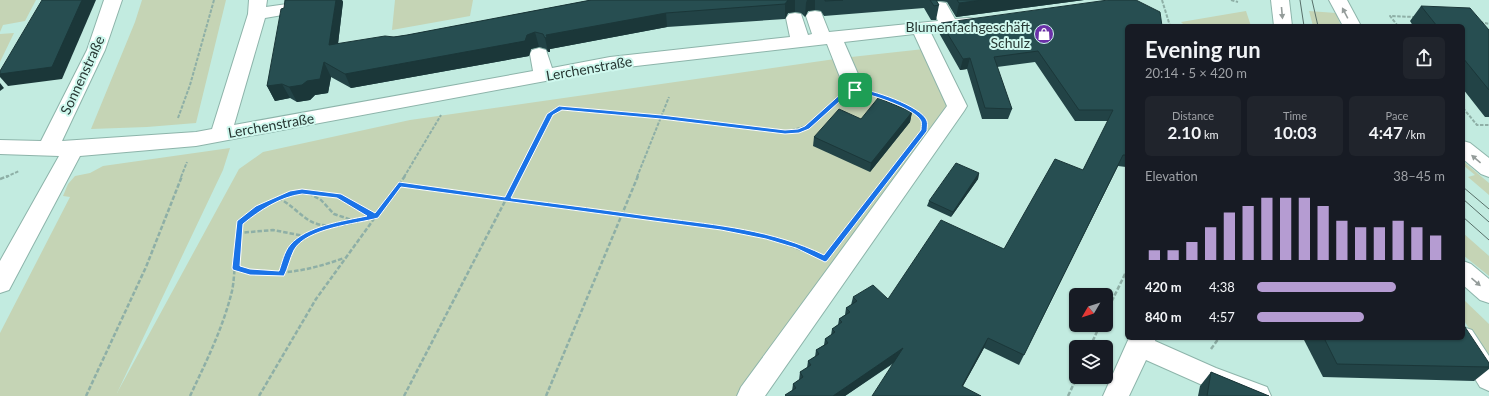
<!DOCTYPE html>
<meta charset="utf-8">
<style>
:root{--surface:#171b24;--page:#20242c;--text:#f1f3f6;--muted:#9ea1a6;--accent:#b59cd2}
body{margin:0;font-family:Lato,sans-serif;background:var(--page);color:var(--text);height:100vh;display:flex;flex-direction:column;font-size:15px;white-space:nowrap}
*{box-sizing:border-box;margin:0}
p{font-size:13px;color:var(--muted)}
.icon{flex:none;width:22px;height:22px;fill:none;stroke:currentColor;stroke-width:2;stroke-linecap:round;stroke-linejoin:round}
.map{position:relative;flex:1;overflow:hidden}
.drawer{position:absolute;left:1125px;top:24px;width:340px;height:316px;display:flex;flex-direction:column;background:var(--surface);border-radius:6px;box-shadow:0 1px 3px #0004}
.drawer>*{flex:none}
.needle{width:26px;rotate:231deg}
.buttons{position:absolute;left:1069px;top:288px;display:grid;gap:8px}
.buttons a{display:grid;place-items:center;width:44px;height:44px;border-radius:6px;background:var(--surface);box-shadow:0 1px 3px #0004;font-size:20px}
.pin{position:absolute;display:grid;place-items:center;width:34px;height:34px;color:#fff;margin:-17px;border-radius:8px;box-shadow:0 2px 6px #0006}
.round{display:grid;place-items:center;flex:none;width:42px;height:42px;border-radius:6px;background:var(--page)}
.headline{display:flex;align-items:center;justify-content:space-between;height:68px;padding:0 20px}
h1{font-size:22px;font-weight:700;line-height:30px}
.figures{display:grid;grid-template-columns:repeat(3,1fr);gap:6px;height:68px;padding:4px 20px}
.figures div{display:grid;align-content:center;border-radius:6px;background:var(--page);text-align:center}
.figures b{font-size:17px;font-weight:700}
.figures small{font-size:11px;font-weight:400}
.figures p{font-size:11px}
.chart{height:112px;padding:8px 20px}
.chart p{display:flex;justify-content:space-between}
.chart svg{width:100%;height:72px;margin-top:4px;stroke:var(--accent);stroke-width:6}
ul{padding:0 20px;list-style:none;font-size:13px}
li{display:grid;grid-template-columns:64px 48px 1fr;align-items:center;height:30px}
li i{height:10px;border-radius:5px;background:var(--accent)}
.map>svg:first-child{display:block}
</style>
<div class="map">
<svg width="1489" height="396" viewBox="0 0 1489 396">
<rect width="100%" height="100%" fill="#c2ebe0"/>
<!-- green -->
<g fill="#c5d4b5">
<polygon points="0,0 36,0 25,21 3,25 0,32"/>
<polygon points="142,0 226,0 196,123 147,127 91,129 135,22"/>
<polygon points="395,0 473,0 470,16 392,30"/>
<polygon points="1246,11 1251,26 1185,26 1181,22"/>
<polygon points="1309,11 1336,13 1341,26 1313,26"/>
<polygon points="14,33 0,62 0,34"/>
<polygon points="924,49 952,105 743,396 0,396 0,333 70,197 63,196 68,184 75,176 90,173 103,166 230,148 223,170 117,393 239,169 263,152 410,120 842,58"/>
<polygon points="1463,161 1489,183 1489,195 1468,177 1475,175 1463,165"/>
<polygon points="1463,233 1489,256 1489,276 1463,255"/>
<polygon points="1463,299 1489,324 1489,360 1463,319"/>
</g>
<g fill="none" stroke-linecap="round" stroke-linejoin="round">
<defs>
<g id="minor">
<polygon points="104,0 122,0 105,50 62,141 196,132 212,129 248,14 249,0 267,0 266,7 294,3 300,4 303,8 300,12 265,18 234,125 533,71 530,54 532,50 539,48 546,50 552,68 610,57 790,37 786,18 789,14 795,13 801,14 808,35 812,34 806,16 809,12 815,11 821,12 829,32 938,21 931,7 934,3 940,2 946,3 955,19 969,18 975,19 978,23 975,27 931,33 967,106 964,111 765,396 737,396 741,387 947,106 914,34 844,42 865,90 862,94 855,96 848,94 845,90 827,44 610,69 196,146 80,156 9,290 0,293 0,261 59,156 0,154 0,140 41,141 87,50"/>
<polygon points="1463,327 1472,330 1489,356 1489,391 1480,387 1450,338 1463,338"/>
<polygon points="1129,338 1156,338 1155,341 1216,368 1267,387 1271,396 1227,396 1146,360 1129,396 1103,396"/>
</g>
<g id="major">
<polygon points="1271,0 1289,0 1292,26 1274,26"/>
<polygon points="1329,0 1347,0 1361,26 1343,26"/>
<polygon points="1463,141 1470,143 1489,158 1489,177 1481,174 1463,159"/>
<polygon points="1463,261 1471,264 1489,279 1489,303 1480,300 1463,285"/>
</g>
</defs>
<!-- minor casing -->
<use href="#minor" stroke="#8db4aa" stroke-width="2"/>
<!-- major casing -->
<use href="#major" stroke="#8db4aa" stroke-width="2"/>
<!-- path-far1 -->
<g stroke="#8eafa6" stroke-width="2" stroke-dasharray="3.5 1.5" stroke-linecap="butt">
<polyline points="1162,0 1170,26"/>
<polyline points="1231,0 1238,2"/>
<polyline points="1480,22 1489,24"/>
<polyline points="1398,26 1390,16 1415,17"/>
<polyline points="876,95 909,108 920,116"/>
<polyline points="1463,108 1477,125 1489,125"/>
<polyline points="178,118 190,85 214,0"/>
<polyline points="6,177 19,171"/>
<polyline points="181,177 187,162"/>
<polyline points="404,177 441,115"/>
<polyline points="518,177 550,114 560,109 570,108 785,132 807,126 835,103"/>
<polyline points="637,177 669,97"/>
</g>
<!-- path -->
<g stroke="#8eafa6" stroke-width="2.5" stroke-dasharray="4.5 2" stroke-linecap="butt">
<polyline points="0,179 8,176"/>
<polyline points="399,185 721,228 771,239 819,256"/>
<polyline points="311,193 338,195 366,213 375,215"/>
<polyline points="277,199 294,193 310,194 321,200 334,214 355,221"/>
<polyline points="238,233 273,230 304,236 331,227"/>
<path d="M 236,268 C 274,278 308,271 344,258"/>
<polyline points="282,274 292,247 303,236"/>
<polyline points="1106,313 1127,270"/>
<polyline points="1090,347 1100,325"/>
<polyline points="1211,349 1219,338"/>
<polyline points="86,396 146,267 182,176"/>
<path d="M 190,396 C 206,362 223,328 232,291 C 236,273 234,235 241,222 C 249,209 267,202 280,199 C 290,204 298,213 307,219 C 327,233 355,222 376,216"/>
<polyline points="259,396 316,299 405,176"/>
<polyline points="404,396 518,176"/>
<polyline points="546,396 638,176"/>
<polyline points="1068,396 1077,377"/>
</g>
<!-- minor -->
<use href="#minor" fill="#fff" fill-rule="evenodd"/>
<!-- major -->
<use href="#major" fill="#fff" fill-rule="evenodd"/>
<!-- tram -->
<g stroke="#576f69" stroke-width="1">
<polyline points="1300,0 1304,26"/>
<polyline points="1312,0 1318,26"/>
<polyline points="1463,187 1489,209"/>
<polyline points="1463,199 1489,222"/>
<polyline points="1463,217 1489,240"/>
</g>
</g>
<!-- wall -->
<g fill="#224346">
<polygon points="288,0 342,0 343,2 338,44 407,35 591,0 1084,0 956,17 947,2 940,1 937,1 939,5 936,20 931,20 924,8 824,16 821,11 815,10 808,11 805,17 801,13 795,12 788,13 785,19 667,27 550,49 550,52 548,52 546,49 539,47 531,49 529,56 351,88 331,77 328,93 315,95 310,100 297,102 290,98 275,101 267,86 284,8"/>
<polygon points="1421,6 1489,30 1489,117 1485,117 1463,89 1463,26 1413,26 1410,21"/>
<polygon points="941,23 1127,26 1127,165 1126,167 1118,166 1019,365 984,348 963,386 894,363 845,396 785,396 785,395 792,391 793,384 799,380 800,372 807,368 808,361 815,357 816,350 824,345 825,339 831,335 832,329 838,325 839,319 845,315 846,308 851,305 853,297 888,299 1004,249 1083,170 1108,121 1075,121 1035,62 997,67 1012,109 1008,119 982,119 967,69 960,70 939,33"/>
<polygon points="912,112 910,122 870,172 813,146 814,137 861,119"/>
<polygon points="979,173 978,179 951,217 927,206 929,201"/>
<polygon points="1303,338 1463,338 1489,363 1489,369 1474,381 1323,377"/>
<polygon points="1211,372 1269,396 1198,396 1200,386"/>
</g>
<!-- shaded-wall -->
<g fill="#1b3739">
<polygon points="82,0 96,0 62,79 8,86 0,77 0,74"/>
<polygon points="336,0 342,0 343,2 336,60 329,45"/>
<polygon points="788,0 795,0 795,12 788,13 785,19 785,4"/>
<polygon points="807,0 815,0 815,10 808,11 805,17 806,3"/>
<polygon points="982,0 1084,0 956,17 959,3"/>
<polygon points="666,13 667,27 550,49 550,52 548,52 545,38 546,35"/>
<polygon points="535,32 539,47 531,49 529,56 351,88 345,74 527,35"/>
<polygon points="970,58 967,69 960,70 963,59"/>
<polygon points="324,62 331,77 328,93 315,95 310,100 297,102 289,87 307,81"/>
<polygon points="0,83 4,88 0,91"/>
<polygon points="282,84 290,98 275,101 267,86"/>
<polygon points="912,112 910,122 870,172 871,163"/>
<polygon points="979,173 978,179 951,217 953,212"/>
<polygon points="988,338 984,348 958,395 962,386"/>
<polygon points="903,348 900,358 845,396 833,396"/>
</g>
<!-- building -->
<g fill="#274e51" stroke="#1b3739">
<polygon points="42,0 82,0 52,67 0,74 0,71"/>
<polygon points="285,0 336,0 329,45 385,36 394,37 407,35 591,0 788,0 785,4 666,13 546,35 547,37 545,38 543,34 535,32 527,35 525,41 345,74 324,62 320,79 307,81 302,85 289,87 282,84 267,86 281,9 284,8"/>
<polygon points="825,0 843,0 825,1"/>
<polygon points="930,0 936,0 939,5 934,6"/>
<polygon points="957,0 982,0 959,3"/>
<polygon points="1108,0 1136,0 1160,12 1162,26 1127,26 1127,155 1123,155 1024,355 988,338 962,386 981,396 872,396 903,348 833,396 786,396 785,395 796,388 793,384 803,377 800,372 811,365 808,361 819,354 816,350 828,343 825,339 835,332 832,329 842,322 839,319 850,312 846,308 857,301 853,297 873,285 888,299 941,220 1004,249 1055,159 1083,170 1113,110 1079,110 1038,51 994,57 1012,109 985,108 970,58 963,59 941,23"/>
<polygon points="1421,6 1470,8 1489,30 1489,90 1463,58 1463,26 1437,26"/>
<polygon points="878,98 912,112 871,163 814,137 839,109 861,119"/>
<polygon points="956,163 979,173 953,212 929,201"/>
<polygon points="1463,324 1489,363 1489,367 1337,364 1324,338 1463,338"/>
<polygon points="1211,372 1269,396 1207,396"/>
</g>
<!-- one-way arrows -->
<defs><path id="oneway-solid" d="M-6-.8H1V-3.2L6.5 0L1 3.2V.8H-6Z"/></defs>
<g fill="#949c9a">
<use href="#oneway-solid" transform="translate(1282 13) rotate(85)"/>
<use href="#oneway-solid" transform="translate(1345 13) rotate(-118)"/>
<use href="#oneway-solid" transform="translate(1476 159) rotate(-140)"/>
<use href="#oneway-solid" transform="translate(1476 282) rotate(41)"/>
</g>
<!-- route -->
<path fill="#1a73e8" stroke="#fff" fill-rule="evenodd" d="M 855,88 C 870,89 922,106 927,121 C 928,124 927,128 927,131 L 827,261 L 825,262 L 796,248 L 766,239 L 721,230 L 401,187 L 378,218 C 356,224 306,228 294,250 C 290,258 288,268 284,276 L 250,275 L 233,270 L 232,268 L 237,221 L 256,206 L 290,191 L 302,189 L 341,194 L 375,213 L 399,182 L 505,197 L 547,114 L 559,106 L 661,115 L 785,130 L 798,129 L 805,126 L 845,90 ZM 855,92 C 868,93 915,108 921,121 C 922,124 921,127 921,130 L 824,255 C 773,230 717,225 662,218 C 612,211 561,204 511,198 L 553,115 L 562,110 L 661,119 L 785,134 L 799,133 L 809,129 L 849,93 ZM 302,194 L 337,198 L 367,216 C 343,221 306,226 290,245 C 284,252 282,263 279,271 L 250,269 L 240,266 L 243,224 C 260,210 280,197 302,194 Z"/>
<!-- icons -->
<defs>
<symbol id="shop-disc" viewBox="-11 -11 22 22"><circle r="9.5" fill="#6b31a7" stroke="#cff8ee"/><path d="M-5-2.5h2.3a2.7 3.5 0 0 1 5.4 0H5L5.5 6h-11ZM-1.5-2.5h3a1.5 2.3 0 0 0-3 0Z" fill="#fff"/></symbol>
</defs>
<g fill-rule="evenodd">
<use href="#shop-disc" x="1033" y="23" width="22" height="22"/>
</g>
<g text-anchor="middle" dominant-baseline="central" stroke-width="4" stroke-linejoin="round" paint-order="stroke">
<!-- poi labels -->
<g font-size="14" fill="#283834" stroke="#cff8ee" text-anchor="end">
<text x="1030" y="26">Blumenfachgeschäft<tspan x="1030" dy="16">Schulz</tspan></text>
</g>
<!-- street labels -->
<g font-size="14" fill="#283834" stroke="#cff8ee">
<text transform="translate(589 68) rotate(-10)">Lerchenstraße</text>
<text transform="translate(82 75) rotate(-65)">Sonnenstraße</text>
<text transform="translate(271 125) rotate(-10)">Lerchenstraße</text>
</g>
</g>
</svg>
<div class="buttons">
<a><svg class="needle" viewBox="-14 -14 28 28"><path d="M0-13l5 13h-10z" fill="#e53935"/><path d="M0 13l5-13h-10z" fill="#9ea1a6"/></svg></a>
<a><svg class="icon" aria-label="layers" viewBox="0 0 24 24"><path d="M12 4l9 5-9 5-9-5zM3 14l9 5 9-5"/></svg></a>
</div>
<div class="pin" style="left:855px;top:90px;background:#1e9e55"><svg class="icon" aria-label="arrive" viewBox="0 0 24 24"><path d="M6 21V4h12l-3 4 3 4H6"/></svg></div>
<section class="drawer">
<div class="headline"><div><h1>Evening run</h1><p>20:14 · 5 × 420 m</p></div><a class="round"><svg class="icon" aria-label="share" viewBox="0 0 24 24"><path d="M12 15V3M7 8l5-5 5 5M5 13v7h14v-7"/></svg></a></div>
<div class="figures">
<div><p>Distance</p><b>2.10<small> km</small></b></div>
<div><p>Time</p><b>10:03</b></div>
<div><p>Pace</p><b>4:47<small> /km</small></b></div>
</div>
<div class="chart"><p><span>Elevation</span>38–45 m</p>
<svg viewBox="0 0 160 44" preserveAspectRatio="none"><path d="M5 44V38M15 44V38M25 44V33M35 44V24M45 44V15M55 44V11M65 44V6M75 44V6M85 44V6M95 44V11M105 44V20M115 44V24M125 44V24M135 44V20M145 44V24M155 44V29"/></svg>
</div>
<ul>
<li><b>420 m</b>4:38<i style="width:74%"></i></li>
<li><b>840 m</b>4:57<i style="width:57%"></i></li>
</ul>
</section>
</div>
